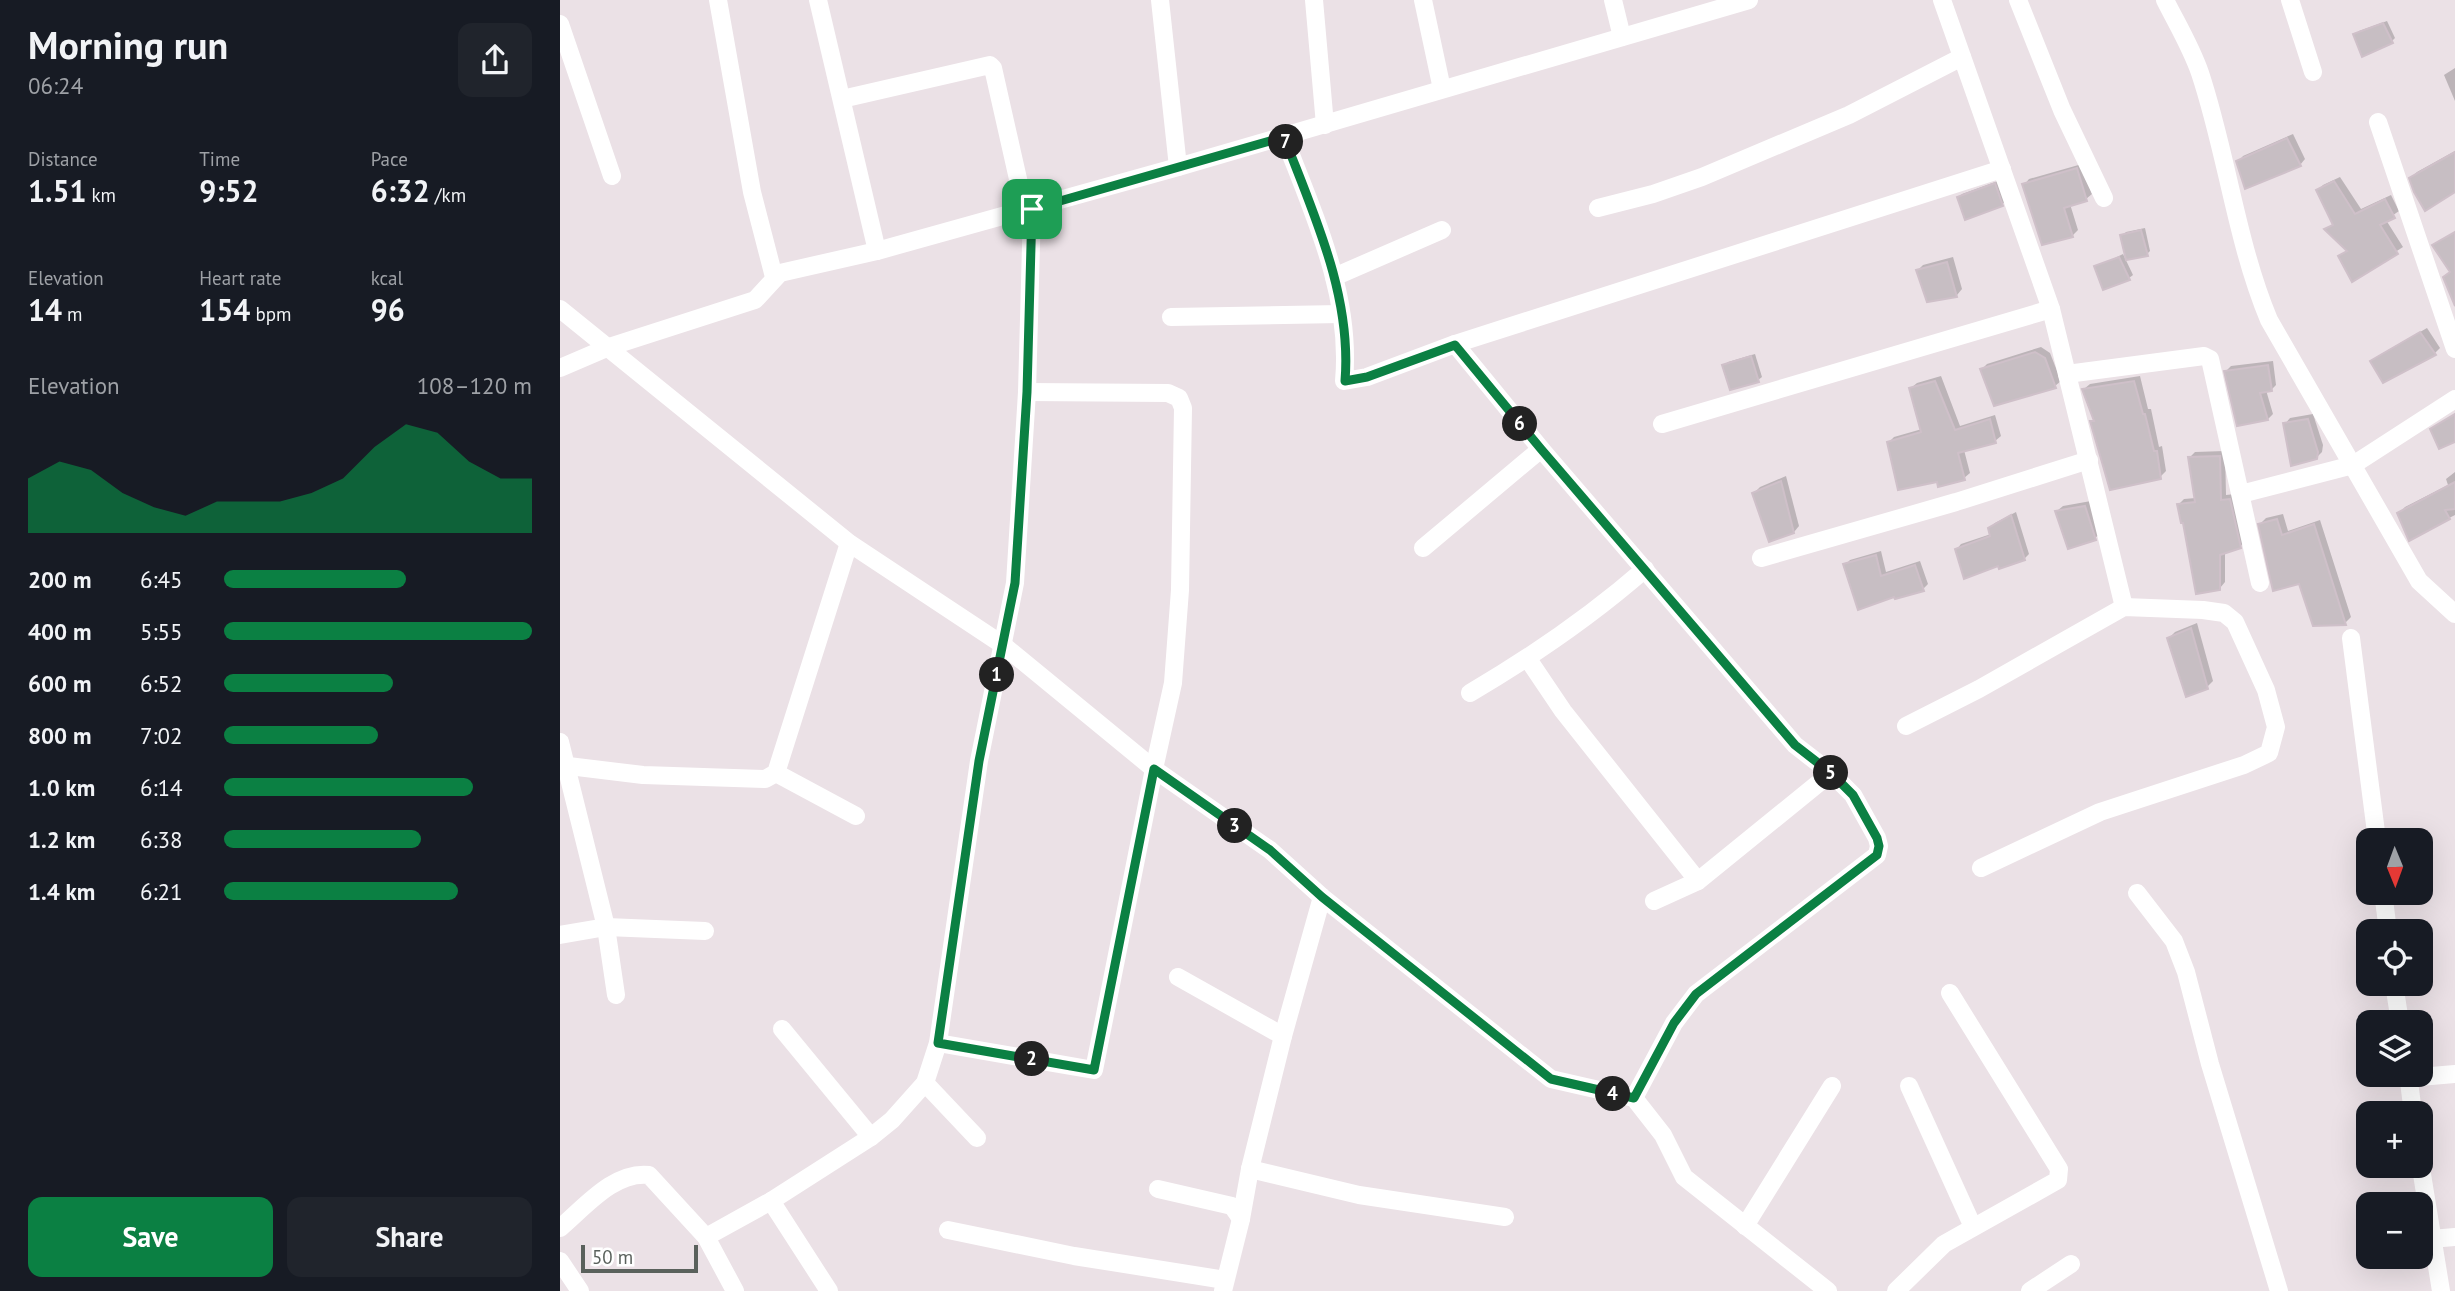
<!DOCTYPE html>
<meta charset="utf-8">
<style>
:root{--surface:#171b24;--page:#20242c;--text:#f1f3f6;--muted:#9ea1a6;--accent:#0b8043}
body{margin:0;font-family:"PT Sans",sans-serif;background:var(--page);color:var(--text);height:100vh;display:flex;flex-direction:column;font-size:26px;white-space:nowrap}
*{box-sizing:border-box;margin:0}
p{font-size:23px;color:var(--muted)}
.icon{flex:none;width:38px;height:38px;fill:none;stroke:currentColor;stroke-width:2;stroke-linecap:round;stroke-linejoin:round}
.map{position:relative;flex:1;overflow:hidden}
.drawer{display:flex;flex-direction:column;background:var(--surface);width:560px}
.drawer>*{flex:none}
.needle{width:46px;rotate:179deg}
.tools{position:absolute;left:1796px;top:828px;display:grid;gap:14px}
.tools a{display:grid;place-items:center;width:77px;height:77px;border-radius:14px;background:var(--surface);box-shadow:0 7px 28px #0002;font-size:35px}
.scale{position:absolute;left:21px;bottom:18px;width:117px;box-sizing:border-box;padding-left:7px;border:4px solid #5a615c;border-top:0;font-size:19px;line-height:24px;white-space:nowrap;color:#5a615c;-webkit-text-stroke:5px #fff;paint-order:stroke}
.pin{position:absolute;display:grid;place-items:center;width:60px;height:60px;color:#fff;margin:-30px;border-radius:14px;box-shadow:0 4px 10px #0006}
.km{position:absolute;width:35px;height:35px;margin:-18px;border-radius:50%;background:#222;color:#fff;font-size:19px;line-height:35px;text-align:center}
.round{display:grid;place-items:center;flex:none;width:74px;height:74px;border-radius:14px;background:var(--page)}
.headline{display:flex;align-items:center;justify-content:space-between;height:119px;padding:0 28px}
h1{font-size:38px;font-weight:800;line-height:52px}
.stats{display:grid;grid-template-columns:repeat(3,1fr);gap:10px;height:119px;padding:7px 28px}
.stats div{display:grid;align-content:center}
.stats b{font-size:30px;font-weight:800}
.stats small{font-size:19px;font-weight:400}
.stats p{font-size:19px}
.chart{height:196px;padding:14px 28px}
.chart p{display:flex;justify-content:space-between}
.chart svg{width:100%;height:126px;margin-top:7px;fill:var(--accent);opacity:.7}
.cta{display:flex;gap:14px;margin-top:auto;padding:14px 28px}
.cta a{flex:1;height:80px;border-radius:14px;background:var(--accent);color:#fff;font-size:28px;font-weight:800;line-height:80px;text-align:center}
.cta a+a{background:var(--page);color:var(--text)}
ul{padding:0 28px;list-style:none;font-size:23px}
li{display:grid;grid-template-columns:112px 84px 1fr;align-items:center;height:52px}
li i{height:18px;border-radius:9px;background:var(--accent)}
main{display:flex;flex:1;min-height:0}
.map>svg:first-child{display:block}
</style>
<main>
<section class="drawer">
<div class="headline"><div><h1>Morning run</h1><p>06:24</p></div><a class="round"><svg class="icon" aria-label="share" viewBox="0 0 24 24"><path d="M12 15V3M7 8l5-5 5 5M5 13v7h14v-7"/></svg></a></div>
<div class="stats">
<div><p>Distance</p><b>1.51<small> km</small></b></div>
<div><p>Time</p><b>9:52</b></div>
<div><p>Pace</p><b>6:32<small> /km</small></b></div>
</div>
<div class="stats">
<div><p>Elevation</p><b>14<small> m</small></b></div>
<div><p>Heart rate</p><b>154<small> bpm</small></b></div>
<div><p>kcal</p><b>96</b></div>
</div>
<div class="chart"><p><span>Elevation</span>108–120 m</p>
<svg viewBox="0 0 160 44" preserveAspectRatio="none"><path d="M0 44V25L10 19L20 22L30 30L40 35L50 38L60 33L70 33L80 33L90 30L100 25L110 14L120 6L130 9L140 19L150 25L160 25V44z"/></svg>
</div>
<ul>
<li><b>200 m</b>6:45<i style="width:59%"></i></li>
<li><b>400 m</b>5:55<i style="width:100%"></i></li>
<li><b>600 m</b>6:52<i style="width:55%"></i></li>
<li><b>800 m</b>7:02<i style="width:50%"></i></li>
<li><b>1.0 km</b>6:14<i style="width:81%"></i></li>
<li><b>1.2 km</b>6:38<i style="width:64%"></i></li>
<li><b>1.4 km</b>6:21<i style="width:76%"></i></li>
</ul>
<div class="cta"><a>Save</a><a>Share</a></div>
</section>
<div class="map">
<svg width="1895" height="1291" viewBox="0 0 1895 1291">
<rect width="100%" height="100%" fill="#ebe1e6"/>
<!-- shadow -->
<g fill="#0003">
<polygon points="1827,21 1835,38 1832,41 1795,35 1799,31"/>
<polygon points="1895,68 1895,101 1884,75"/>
<polygon points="1733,134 1745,159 1740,165 1678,162 1683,156"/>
<polygon points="1895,151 1895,190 1851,178 1857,172"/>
<polygon points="1522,164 1532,194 1526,199 1510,204 1518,230 1512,236 1464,185 1469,179"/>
<polygon points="1780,177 1801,209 1831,195 1839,211 1826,220 1843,247 1792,280 1780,256 1788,250 1767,229 1774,223 1758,190 1763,185"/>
<polygon points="1438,181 1445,201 1442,205 1399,197 1402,194"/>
<polygon points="1585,228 1590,251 1587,254 1562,236 1566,232"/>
<polygon points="1563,254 1573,275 1569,278 1544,287 1537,267"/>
<polygon points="1393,257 1402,289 1397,295 1368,300 1358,270 1363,265"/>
<polygon points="1867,328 1880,348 1874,354 1813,362 1818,356"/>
<polygon points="1481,347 1490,353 1501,381 1495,386 1422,369 1427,364"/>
<polygon points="1195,354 1202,377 1198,380 1164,365 1168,362"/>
<polygon points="1713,361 1716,385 1711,390 1706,390 1713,414 1708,419 1666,371 1671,366"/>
<polygon points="1381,376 1400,426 1435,415 1441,436 1435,441 1404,450 1410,473 1404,478 1378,480 1329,442 1334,437 1362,429 1351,388 1357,383"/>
<polygon points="1580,376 1588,409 1591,409 1599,447 1602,446 1606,471 1600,477 1532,422 1535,419 1524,389 1530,384"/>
<polygon points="1753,414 1763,445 1762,452 1756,458 1725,424 1730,418"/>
<polygon points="1665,451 1666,495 1675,494 1685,541 1680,547 1665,551 1665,582 1660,588 1625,521 1619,504 1624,499 1636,498 1629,458 1635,452"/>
<polygon points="1895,472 1895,515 1850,538 1839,513 1845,507 1888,485 1886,479"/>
<polygon points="1226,476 1239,526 1234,532 1194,493 1200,487"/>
<polygon points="1531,501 1541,533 1535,538 1497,511 1503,506"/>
<polygon points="1456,512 1469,554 1464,559 1397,549 1401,544 1431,534 1430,528 1435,523"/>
<polygon points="1723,514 1728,531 1760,520 1791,617 1785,623 1740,582 1700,524 1706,518"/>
<polygon points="1321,551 1326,572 1360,561 1368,584 1363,589 1285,565 1290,560"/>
<polygon points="1637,623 1653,681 1647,687 1609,638 1615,632"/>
</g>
<!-- building -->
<g fill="#c7bec3" stroke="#cfc0c9" stroke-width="2">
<polygon points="1823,23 1833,43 1802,57 1793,34"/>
<polygon points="1727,138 1741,166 1685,189 1676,161"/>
<polygon points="1895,152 1895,192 1865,211 1854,192 1849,178"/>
<polygon points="1517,168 1527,201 1504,208 1513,237 1482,245 1462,184"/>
<polygon points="1774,181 1795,214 1825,199 1835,218 1820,225 1838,254 1792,282 1778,256 1787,251 1764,229 1773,225 1756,190"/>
<polygon points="1435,183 1443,206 1405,220 1397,197"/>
<polygon points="1581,230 1588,256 1566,260 1560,235"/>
<polygon points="1895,232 1895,306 1883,277 1890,272 1872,245"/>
<polygon points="1559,257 1570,280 1543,290 1534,266"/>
<polygon points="1387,262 1397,297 1367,302 1356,270"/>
<polygon points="1860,332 1876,355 1823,383 1810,361"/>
<polygon points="1475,352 1485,358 1496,388 1434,406 1420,369"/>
<polygon points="1191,356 1199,382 1170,390 1162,365"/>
<polygon points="1708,365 1712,391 1700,393 1708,420 1677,426 1664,371"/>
<polygon points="1375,381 1395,430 1430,419 1436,443 1398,453 1405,480 1378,487 1377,482 1338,490 1327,442 1361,432 1349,388"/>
<polygon points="1574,381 1583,414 1585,414 1594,451 1597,451 1601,479 1550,490 1530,421 1534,421 1522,389"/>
<polygon points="1895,414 1895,442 1879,449 1870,429"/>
<polygon points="1748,419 1758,452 1757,459 1731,466 1723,423"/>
<polygon points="1660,456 1661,500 1670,499 1681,548 1660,555 1660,590 1636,594 1623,523 1621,523 1617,504 1635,502 1628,457"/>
<polygon points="1221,481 1234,533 1209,542 1192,493"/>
<polygon points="1895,482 1895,509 1885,510 1890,519 1849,541 1837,513"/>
<polygon points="1525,506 1536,540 1508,549 1495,511"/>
<polygon points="1451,515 1465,560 1439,569 1438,566 1404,579 1395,549 1430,536 1428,528"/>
<polygon points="1717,519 1722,535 1754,524 1786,625 1753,626 1739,584 1713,591 1698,524"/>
<polygon points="1316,555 1321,576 1355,565 1364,591 1335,599 1334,597 1298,610 1283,564"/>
<polygon points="1631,628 1648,689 1626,697 1607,638"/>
</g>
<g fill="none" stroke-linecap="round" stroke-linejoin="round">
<!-- minor -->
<g stroke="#fff" stroke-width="18">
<polyline points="158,0 192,192 214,277"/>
<polyline points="258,0 317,251"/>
<polyline points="600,0 618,167"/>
<polyline points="754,0 765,125"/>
<polyline points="863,0 882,89"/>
<polyline points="1053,0 1062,37"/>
<polyline points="1382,0 1491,309 1564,607"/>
<polyline points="1458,0 1502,110 1544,198"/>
<path d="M 1605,0 C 1617,24 1631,47 1640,73 C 1667,154 1676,241 1709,320 L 1859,581 L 1895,614"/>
<polyline points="1730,0 1753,72"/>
<polyline points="0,24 52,176"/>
<polyline points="282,99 430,65 433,68 465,210"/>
<polyline points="1818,122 1895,349"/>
<path d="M 724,137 C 754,215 792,296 784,381 L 807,377 L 895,344 L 1442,169"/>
<polyline points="1038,208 1093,194 1142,177 1289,115 1402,57"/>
<polyline points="774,277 882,230"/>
<polyline points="0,309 289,543 443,645 594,769 710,850 762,897 991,1079 1074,1098 1103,1135 1124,1177 1268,1291"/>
<polyline points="611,317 781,314"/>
<polyline points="895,344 981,449 1235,745 1271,773 1293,795 1317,838 1319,846 1317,855 1136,994 1114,1023 1074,1098"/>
<polyline points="0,368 49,347 195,300 220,273 317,251 618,167 1189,0"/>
<polyline points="1507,374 1644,356 1650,359 1700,583"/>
<polyline points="1102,424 1491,309"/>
<polyline points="1681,494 1793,465 1895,399"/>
<polyline points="863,548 981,449"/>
<polyline points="1201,558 1396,502 1529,460"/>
<polyline points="1791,638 1817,840"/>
<polyline points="968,659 1003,711 1138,881"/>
<path d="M 910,693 C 973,656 1030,617 1085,569"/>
<polyline points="1346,726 1419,689 1564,607 1643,610 1664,613 1675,622 1706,690 1716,727 1709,753 1684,765 1540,812 1421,868"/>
<polyline points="0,742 46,927 56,995"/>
<polyline points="0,765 83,775 205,779 216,773 289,543"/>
<polyline points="216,773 296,816"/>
<polyline points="1823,892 1828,931"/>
<polyline points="1577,893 1614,941 1626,972 1650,1064 1719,1291"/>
<polyline points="1094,901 1138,881 1271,773"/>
<polyline points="0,935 46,927 145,931"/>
<polyline points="618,977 723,1036"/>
<polyline points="1834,984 1840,1022"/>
<polyline points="222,1029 311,1137"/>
<polyline points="378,1043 534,1070 594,769 613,683 620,590 623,408 619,398 608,393 467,392"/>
<polyline points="1848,1074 1853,1113"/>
<polyline points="1848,1078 1895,1074"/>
<polyline points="365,1083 417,1138"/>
<polyline points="1349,1086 1413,1227"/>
<polyline points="1860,1162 1881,1291"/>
<polyline points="690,1169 799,1195 945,1217"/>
<polyline points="598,1189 672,1206 681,1219"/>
<polyline points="211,1201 269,1291"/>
<polyline points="1185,1226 1272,1086"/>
<path d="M 0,1228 C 25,1207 54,1171 89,1175 L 146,1237 L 175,1291"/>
<polyline points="388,1230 514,1256 665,1280"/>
<polyline points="146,1237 211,1201 311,1137 332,1120 365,1083 378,1043 419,761 455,583 467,392 472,209"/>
<polyline points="1871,1239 1895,1237"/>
<polyline points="0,1261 20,1291"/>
<polyline points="663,1291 681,1219 690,1169 723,1036 762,897"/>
<polyline points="1336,1291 1384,1244 1498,1180 1499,1169 1494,1161 1390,993"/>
<polyline points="1470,1291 1511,1264"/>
</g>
</g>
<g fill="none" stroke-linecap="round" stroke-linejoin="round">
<defs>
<path id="route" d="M 724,137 C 754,215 792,296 785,381 L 807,377 L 895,345 L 981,449 L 1235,745 L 1271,773 L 1293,795 L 1317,838 L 1319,846 L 1317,855 L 1136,994 L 1114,1023 L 1074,1098 L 991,1079 L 762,897 L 710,850 L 594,769 L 534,1070 L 378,1043 L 419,761 L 455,583 L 467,392 L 472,209 Z"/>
</defs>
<!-- route casing -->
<use href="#route" stroke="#fff" stroke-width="14"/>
<!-- route -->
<use href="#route" stroke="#0b8043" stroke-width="9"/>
</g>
</svg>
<div class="tools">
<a><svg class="needle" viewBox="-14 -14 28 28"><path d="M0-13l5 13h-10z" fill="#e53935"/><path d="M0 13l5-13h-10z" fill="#9ea1a6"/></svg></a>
<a><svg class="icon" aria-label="locate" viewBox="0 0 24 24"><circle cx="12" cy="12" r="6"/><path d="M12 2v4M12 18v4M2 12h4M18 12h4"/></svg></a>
<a><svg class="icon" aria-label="layers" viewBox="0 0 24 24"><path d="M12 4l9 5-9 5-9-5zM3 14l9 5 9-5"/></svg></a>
<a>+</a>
<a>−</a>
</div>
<div class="scale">50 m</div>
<div class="pin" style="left:472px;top:209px;background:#1e9e55"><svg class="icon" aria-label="arrive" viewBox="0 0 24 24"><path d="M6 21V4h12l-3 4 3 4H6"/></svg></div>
<b class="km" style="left:437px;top:675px">1</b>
<b class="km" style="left:472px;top:1059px">2</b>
<b class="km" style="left:675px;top:826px">3</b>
<b class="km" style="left:1053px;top:1094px">4</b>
<b class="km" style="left:1271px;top:773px">5</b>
<b class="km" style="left:960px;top:424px">6</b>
<b class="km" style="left:726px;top:142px">7</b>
</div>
</main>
